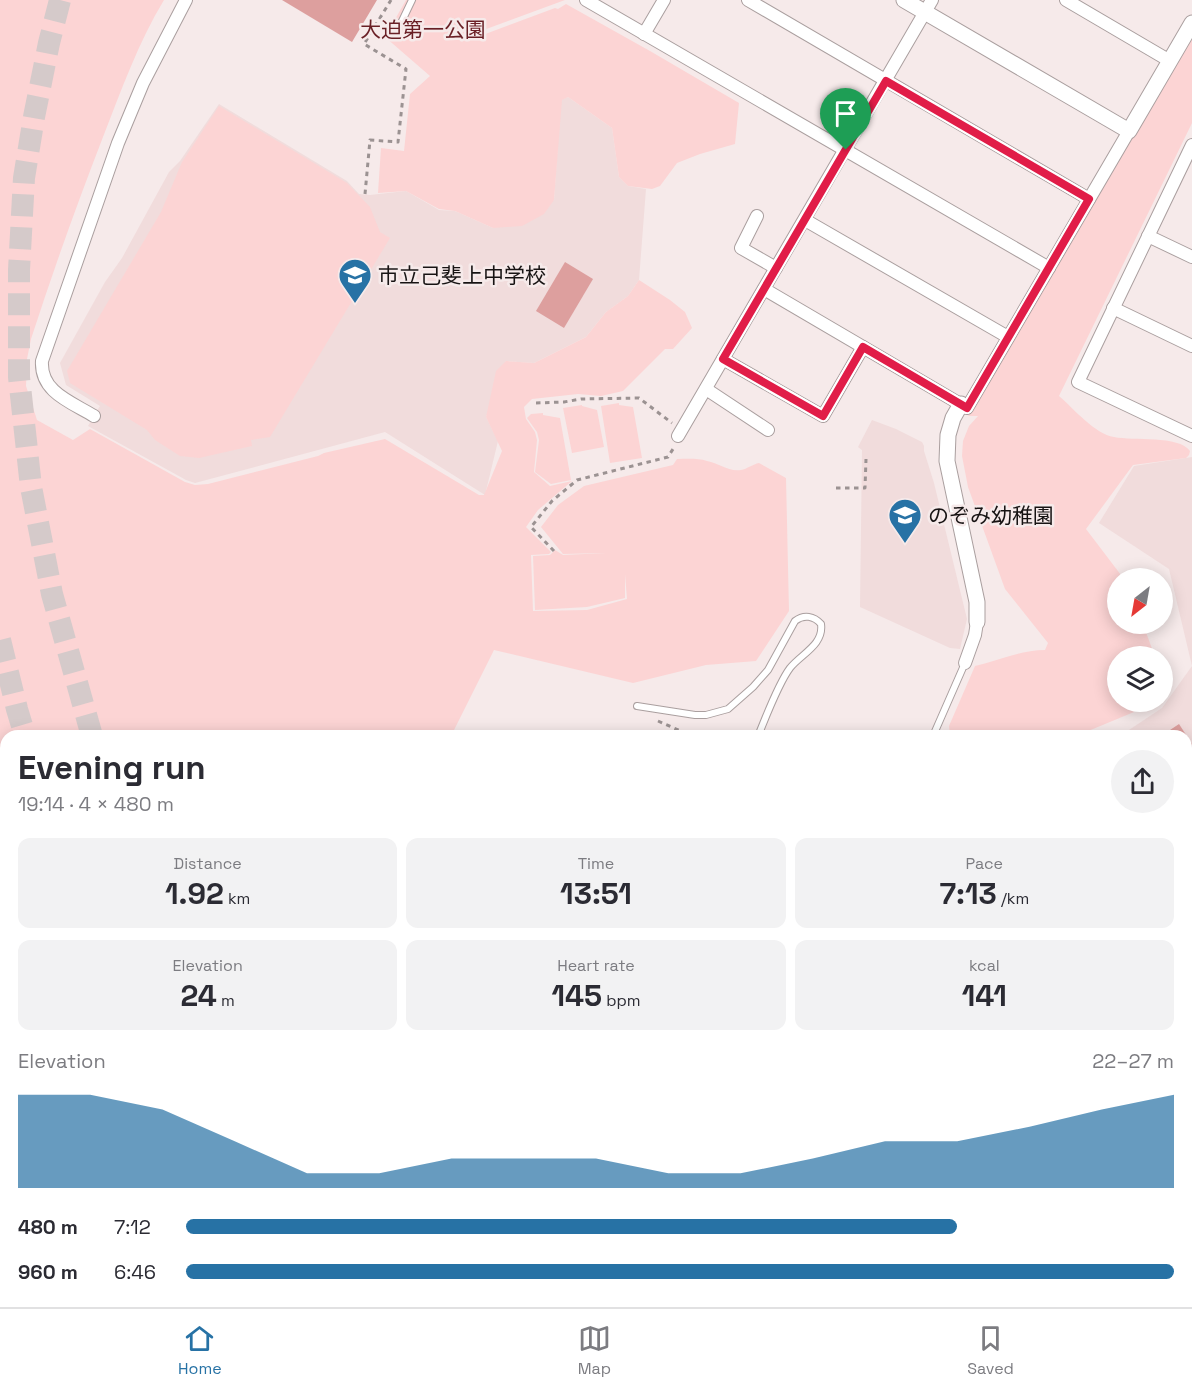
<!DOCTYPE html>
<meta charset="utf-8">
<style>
:root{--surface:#fff;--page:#f2f2f3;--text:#2b2b33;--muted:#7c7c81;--line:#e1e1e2;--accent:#2772a5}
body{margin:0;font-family:"Space Grotesk","Noto Sans JP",sans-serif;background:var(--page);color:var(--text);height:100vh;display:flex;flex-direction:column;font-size:22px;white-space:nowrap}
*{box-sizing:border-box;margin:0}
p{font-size:20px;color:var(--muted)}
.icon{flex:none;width:33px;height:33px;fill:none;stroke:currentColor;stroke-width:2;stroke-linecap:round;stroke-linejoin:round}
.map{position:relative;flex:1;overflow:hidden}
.side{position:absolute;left:0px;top:730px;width:1192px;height:578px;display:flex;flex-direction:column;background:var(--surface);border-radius:18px 18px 0 0;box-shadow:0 3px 15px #0003}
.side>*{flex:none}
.needle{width:39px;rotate:211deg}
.buttons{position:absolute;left:1107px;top:568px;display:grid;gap:12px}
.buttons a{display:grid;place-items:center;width:66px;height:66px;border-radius:50%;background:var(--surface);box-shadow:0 3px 15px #0003;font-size:30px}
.pin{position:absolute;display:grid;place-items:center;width:51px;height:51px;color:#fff;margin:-62px -26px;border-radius:50% 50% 50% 0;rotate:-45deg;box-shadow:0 0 6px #0007}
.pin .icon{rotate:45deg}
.round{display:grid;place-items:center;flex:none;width:63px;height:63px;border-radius:32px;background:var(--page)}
.headline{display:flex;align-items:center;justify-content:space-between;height:102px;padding:0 18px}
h1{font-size:33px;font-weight:700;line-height:45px}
.stats{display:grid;grid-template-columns:repeat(3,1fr);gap:9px;height:102px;padding:6px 18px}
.stats div{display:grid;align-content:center;border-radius:12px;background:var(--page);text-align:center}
.stats b{font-size:30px;font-weight:700}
.stats small{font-size:16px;font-weight:400}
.stats p{font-size:16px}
.chart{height:168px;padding:12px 18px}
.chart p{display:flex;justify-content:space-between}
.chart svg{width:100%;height:108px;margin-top:6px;fill:var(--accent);opacity:.7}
ul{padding:0 18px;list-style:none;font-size:20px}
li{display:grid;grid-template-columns:96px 72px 1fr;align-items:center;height:45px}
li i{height:15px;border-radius:8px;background:var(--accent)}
.dock{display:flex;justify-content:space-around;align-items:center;height:84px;border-top:2px solid var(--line);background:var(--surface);font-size:16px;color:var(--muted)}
.dock a{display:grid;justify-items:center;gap:3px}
.dock .active{color:var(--accent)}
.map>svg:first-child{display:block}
</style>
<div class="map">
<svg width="1192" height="1307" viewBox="0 0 1192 1307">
<rect width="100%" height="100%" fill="#f6eaea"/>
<!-- built -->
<g fill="#f1dcdc">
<polygon points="568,97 612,128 619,177 628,186 646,189 639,280 628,296 606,312 586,337 534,363 506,361 486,417 498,441 485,495 385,432 195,483 186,480 88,426 100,406 66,385 60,363 105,282 122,258 169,172 180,161 219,104 347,181 359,194 370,195 406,191 439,210 455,211 493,228 554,200 561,100"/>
<polygon points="872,420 896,429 922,442 924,446 924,451 934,483 967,619 960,649 950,648 860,607 862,450 858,447"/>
<polygon points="1192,457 1192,764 1187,768 1186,736 1120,736 1162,708 1192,666 1169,569 1099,523 1134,466"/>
</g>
<!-- green -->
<g fill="#fcd4d4">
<path d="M 0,0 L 164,0 C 138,43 121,91 103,137 C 77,204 53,271 31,339 L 27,359 L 26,386 L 37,420 L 73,440 L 90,429 L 185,482 L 195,485 L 208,484 L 318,456 L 324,453 L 385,439 L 479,495 L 484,495 L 502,451 L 486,417 L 496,371 L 506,361 L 534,363 L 586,337 L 606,312 L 628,296 L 639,280 L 670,300 L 685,312 L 692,328 L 673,349 L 665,349 L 623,391 L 601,396 L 578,394 L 532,399 L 524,407 L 526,419 L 535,432 L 537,440 L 534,472 L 550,486 L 572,481 L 538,510 L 526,527 L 551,552 L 549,554 L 531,555 L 533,611 L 587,610 L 627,599 L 625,574 L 625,598 L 587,607 L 535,610 L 533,556 L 550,555 L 555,550 L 563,555 L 605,553 L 563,554 L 541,527 L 558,505 L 584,486 L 673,465 L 677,459 C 687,459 698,458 707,461 C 719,463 728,472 741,470 C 747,469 753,464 759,463 L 786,478 L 789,611 L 756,661 L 706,665 L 633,683 L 494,650 L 451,736 L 6,736 L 6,1302 L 1132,1302 L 1111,1307 L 0,1307 Z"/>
<polygon points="406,0 565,0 462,38 480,36 555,8 558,9 566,4 650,51 739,103 735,144 700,154 677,163 660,186 652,189 628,186 619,177 612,128 568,97 562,100 554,200 544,214 522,226 493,228 455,211 439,209 406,191 378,193 381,148 404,151 410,94 430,76 385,37"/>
<path d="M 1192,37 L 1192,123 L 1059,396 C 1074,409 1095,434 1114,437 C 1133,441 1179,435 1190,451 L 1189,455 L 1186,458 L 1133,465 L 1086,529 L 1124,579 L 1118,579 L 1118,624 L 1143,624 L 1155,657 L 1118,657 L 1118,702 L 1141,702 L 1134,712 L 1081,734 L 1081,736 L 950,736 L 949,726 L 975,666 C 998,661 1021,650 1045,650 L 1048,643 L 1005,589 L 968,487 L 962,456 L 963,441 L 969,426 L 978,416 L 968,416 Z"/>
<polygon points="219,106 347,183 370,207 380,232 390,238 270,437 251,440 252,446 199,458 180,456 155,440 147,430 70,383 67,371 161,212 182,162"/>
<polygon points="619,403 619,405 633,407 642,458 610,463 601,406"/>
<polygon points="582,405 582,406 597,410 604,447 572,453 563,408"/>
<polygon points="543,413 543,415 560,418 571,480 551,484 535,472 539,440 537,432 527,418 531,414"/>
<polygon points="1192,791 1192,1280 1187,1282 1186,793"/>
</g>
<!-- water -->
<g fill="#dd9f9e">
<polygon points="282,0 377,0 352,42"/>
<polygon points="565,262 593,279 564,328 536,311"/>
<polygon points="1179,724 1192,744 1187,749 1186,736 1161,736"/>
</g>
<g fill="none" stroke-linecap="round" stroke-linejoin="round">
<!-- stream -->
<g stroke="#dd9f9e" stroke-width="4.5">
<polyline points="1186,1290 1192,1288"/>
<polyline points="1130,1307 1148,1302"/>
</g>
<!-- motorway-tunnel -->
<g stroke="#d5caca" stroke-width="22" stroke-dasharray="22 11" stroke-linecap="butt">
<polyline points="60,0 49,43 34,117 24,178 19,270 19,377 31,487 52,594 92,736"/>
<polyline points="0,640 17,709 25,736"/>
<polyline points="249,1302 251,1307"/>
<polyline points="320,1302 322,1307"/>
</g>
<defs>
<g id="service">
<polyline points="401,23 412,0"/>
<path d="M 637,706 L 695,715 L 706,715 L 728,709 L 753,687 L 768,670 L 795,621 C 804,614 814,616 821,624 C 824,645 801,654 790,668 C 778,684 766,717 758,736"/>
<polyline points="933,736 965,663"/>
</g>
<g id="minor">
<polyline points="586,0 1049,268"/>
<polyline points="748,0 1089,199"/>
<polyline points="1066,0 1170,61"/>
<polyline points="644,34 664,0"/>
<polyline points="1192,145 1078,382 1192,436"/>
<polyline points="757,216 741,248 776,268"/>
<polyline points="805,220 1008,337"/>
<polyline points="1148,236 1192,257"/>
<polyline points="764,289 967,408 1129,131"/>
<polyline points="1113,308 1192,346"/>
<polyline points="723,359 823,416 863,347"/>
<polyline points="706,389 768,430"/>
<path d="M 94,416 C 71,402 40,392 42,361 L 118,143 L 143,83 L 186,0"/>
<polyline points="678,436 932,0"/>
<polyline points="965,663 975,635 977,622"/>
</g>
<g id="tertiary">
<polyline points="904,0 1129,131 1192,23"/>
<polyline points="961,404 953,418 948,435 947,461 977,602 977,622"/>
</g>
</defs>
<!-- service casing -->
<use href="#service" stroke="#aa9f9f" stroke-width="8"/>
<!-- minor casing -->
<use href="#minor" stroke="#aa9f9f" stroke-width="14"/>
<!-- tertiary casing -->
<use href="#tertiary" stroke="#aa9f9f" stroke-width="17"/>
<!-- path -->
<g stroke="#9b9292" stroke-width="3" stroke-dasharray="4.5 4.5" stroke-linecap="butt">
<polyline points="365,194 370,140 398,142 406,69 364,44 391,0"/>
<polyline points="536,403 564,402 581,399 639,398 672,423"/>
<polyline points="836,488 865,488 866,459"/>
<polyline points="554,551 531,527 552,501 577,480 668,457 673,449"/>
<polyline points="658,721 692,736"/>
<polyline points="0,877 6,875"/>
<polyline points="384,1302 391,1307"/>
</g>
<!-- service -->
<use href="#service" stroke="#fff" stroke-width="6"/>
<!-- minor -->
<use href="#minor" stroke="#fff" stroke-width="12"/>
<!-- tertiary -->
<use href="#tertiary" stroke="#fff" stroke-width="15"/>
</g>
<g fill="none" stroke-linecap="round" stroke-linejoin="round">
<defs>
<polygon id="route" points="886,81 1089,199 967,408 863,347 823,416 723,359"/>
</defs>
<!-- route casing -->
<use href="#route" stroke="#fff" stroke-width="12"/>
<!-- route -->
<use href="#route" stroke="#e11d48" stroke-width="8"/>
</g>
<!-- icons -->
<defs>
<symbol id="school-pin" viewBox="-11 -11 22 30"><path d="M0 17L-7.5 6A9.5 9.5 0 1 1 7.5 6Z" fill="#2772a5" stroke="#f6eaea"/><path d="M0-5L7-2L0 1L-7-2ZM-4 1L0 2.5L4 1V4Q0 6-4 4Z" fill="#fff"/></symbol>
</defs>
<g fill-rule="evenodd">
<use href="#school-pin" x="336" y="256" width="38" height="52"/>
<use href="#school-pin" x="886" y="496" width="38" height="52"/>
</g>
<g text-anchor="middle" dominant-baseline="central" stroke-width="5" stroke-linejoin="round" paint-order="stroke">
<!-- park labels -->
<g font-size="21" fill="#691f25" stroke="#f6eaea">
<text x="423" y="29">大迫第一公園</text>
</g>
<!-- poi labels -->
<g font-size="21" fill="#171313" stroke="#f6eaea" text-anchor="start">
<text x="378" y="275">市立己斐上中学校</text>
<text x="928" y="515">のぞみ幼稚園</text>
</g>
</g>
</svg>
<div class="buttons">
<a><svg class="needle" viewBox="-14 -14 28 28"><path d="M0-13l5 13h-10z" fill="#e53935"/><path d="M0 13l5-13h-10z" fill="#7c7c81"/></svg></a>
<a><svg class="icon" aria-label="layers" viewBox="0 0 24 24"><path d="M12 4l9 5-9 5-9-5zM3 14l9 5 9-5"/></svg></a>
</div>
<div class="pin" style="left:846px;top:150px;background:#1e9e55"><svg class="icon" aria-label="arrive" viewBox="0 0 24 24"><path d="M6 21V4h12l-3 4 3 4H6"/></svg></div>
<section class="side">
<div class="headline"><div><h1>Evening run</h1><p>19:14 · 4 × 480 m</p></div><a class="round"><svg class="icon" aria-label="share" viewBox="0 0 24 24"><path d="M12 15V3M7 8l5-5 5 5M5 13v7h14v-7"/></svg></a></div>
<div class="stats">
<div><p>Distance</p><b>1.92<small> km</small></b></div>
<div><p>Time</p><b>13:51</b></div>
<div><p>Pace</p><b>7:13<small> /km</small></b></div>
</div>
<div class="stats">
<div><p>Elevation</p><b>24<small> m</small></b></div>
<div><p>Heart rate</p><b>145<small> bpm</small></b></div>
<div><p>kcal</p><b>141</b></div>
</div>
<div class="chart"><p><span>Elevation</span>22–27 m</p>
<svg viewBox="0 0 160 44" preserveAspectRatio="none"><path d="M0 44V6L10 6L20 12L30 25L40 38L50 38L60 32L70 32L80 32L90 38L100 38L110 32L120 25L130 25L140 19L150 12L160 6V44z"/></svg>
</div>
<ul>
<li><b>480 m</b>7:12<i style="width:78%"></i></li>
<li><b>960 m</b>6:46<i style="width:100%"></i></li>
</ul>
</section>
</div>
<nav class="dock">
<a class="active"><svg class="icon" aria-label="home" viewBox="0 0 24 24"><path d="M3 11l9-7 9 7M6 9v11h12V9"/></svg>Home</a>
<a><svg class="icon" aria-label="map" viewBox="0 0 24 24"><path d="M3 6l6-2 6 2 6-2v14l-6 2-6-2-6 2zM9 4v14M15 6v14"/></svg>Map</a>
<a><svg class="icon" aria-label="saved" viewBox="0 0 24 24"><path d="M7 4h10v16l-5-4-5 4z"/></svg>Saved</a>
</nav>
